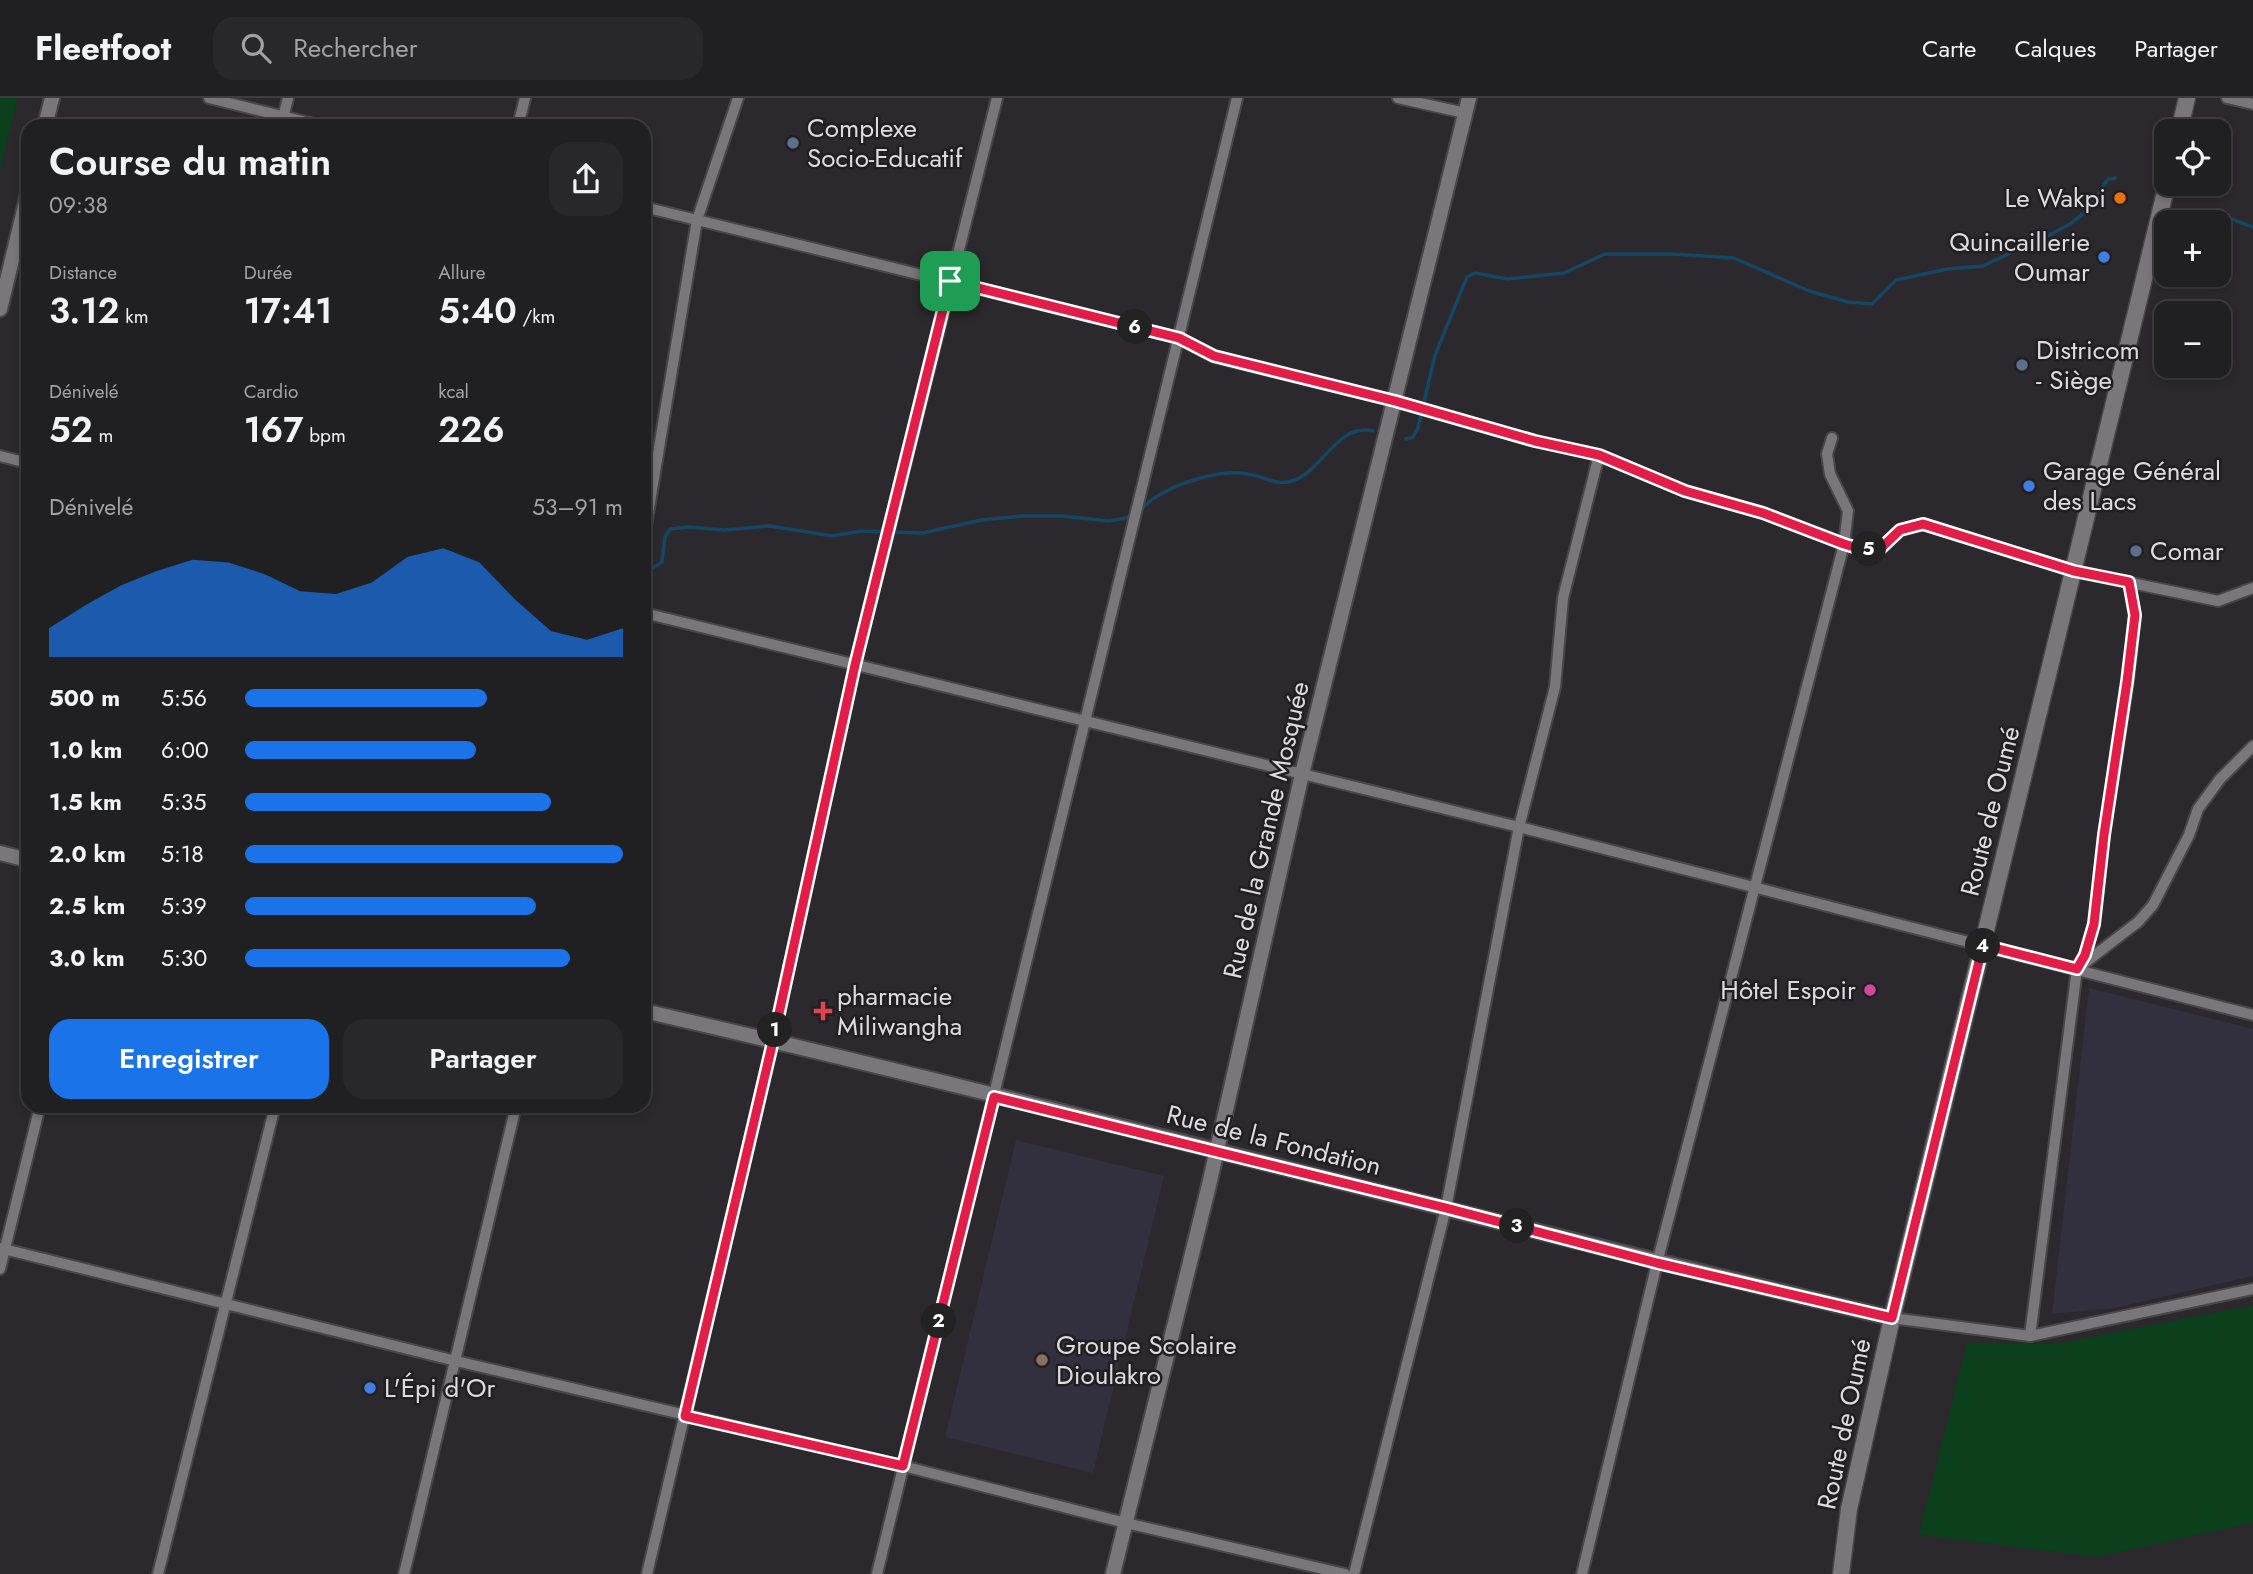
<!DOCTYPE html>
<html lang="fr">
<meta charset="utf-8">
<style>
:root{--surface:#201f22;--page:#28272a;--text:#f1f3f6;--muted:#a2a2a5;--line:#3d3d40;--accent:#1a73e8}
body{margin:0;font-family:Jost,sans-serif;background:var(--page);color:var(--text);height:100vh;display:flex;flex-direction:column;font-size:26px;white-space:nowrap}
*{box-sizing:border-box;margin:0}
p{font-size:23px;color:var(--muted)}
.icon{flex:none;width:38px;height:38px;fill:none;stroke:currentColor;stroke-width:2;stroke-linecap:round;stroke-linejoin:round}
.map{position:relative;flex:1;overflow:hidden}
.panel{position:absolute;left:21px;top:21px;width:630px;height:994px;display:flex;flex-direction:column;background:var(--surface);border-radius:21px;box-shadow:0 4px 10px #0003,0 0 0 2px var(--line)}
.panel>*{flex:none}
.controls{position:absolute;left:2154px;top:21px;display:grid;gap:14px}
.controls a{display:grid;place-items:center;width:77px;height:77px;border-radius:14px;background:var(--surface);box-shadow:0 4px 10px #0003,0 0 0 2px var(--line);font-size:35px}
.pin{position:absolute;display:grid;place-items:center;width:60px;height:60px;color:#fff;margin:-30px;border-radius:14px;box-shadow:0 4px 10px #0006}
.km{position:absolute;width:35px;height:35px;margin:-18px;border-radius:50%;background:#222;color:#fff;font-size:19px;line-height:35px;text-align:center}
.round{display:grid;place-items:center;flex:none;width:74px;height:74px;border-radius:21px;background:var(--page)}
.headline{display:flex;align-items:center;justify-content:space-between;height:119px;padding:0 28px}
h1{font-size:38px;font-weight:600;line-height:52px}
.figures{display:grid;grid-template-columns:repeat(3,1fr);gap:10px;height:119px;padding:7px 28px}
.figures div{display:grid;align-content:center}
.figures b{font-size:35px;font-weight:600}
.figures small{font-size:19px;font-weight:400}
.figures p{font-size:19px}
.chart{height:196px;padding:14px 28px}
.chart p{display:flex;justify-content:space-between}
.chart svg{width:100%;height:126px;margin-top:7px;fill:var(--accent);opacity:.7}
.button{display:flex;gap:14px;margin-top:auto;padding:14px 28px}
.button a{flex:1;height:80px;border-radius:21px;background:var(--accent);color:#fff;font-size:28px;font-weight:600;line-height:80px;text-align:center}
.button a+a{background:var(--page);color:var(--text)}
ul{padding:0 28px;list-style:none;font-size:23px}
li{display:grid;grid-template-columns:112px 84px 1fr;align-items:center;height:52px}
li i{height:18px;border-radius:9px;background:var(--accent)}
header{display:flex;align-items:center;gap:42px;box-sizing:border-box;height:98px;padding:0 35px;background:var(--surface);border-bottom:2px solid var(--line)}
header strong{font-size:33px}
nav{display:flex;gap:38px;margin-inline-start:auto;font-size:24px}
.search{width:490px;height:63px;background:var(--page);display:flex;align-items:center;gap:18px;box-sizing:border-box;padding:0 24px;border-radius:21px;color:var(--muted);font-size:26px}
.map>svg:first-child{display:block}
</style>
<header>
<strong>Fleetfoot</strong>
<div class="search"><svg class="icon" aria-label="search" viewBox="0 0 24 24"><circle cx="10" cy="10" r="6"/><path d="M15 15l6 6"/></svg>Rechercher</div>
<nav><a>Carte</a><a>Calques</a><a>Partager</a></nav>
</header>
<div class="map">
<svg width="2253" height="1476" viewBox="0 0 2253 1476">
<rect width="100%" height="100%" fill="#2b292d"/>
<!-- education -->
<g fill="#322f3f">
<polygon points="2089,890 2253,931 2253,1178 2114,1210 2052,1216"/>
<polygon points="1016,1042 1164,1078 1093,1375 945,1339"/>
</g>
<!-- green -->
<g fill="#0c3f1c">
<polygon points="0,0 18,0 0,71"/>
<polygon points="2253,1207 2253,1425 2097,1459 1919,1437 1967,1245 2055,1246"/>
</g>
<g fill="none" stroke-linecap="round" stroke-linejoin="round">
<!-- stream -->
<g stroke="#154663" stroke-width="3.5">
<polyline points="2212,114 2253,129"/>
<polyline points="2046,139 2070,126 2088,112 2108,81 2115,80"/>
<polyline points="1406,341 1413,339 1418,330 1435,257 1467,179 1475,175 1508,181 1564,175 1605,156 1672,156 1734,160 1809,193 1848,204 1872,206 1896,182 1948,171 1983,168 2019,151"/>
<path d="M 1139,412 C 1146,408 1150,402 1156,399 C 1179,384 1222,371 1248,376 C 1266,379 1277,389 1295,382 C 1323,371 1338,325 1373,333"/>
<polyline points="648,473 662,464 665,439 670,431 689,429 724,432 770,428 832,438 861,433 922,435 982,422 1023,418 1062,418 1109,423 1126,420 1133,416"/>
</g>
<defs>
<g id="minor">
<polyline points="209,0 322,28"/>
<polyline points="1398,0 1465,15"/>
<polyline points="2227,0 2253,6"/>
<polyline points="281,28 288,0"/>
<polyline points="518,28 525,0"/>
<polyline points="644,109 1179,240 1214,259 1395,303 1535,343 1599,357 1685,393 1763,415 1844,446 1861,451 1879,452 1900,432 1923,426 2074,473 2218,503 2253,490"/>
<polyline points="0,358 28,365"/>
<polyline points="644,440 697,122 738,0"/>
<polyline points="644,515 1519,729 2253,917"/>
<polyline points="2082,867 2138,824 2153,807 2189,737 2198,711 2220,681 2253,648"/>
<polyline points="0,1150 456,1263 903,1368 1126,1425 1345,1476"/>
<polyline points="0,1171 40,1008"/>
<polyline points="1892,1220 2030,1238 2253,1191"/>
<polyline points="2030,1238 2077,871 2085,857 2094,826 2104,737 2128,584 2135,518 2129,484"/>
<polyline points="158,1476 275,1008"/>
<polyline points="404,1476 516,1008"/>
<polyline points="647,1476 773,943 855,567 997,0"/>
<polyline points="877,1476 1237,0"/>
<polyline points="1354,1476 1446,1110 1519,729 1555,589 1563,500 1599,357"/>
<polyline points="1582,1476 1657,1165 1844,446 1848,413 1830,376 1827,356 1832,340"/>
</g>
<g id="tertiary">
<polyline points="45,28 52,0"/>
<polyline points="0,211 28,96"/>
<polyline points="0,755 28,762"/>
<path d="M 644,913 C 1062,1009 1475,1122 1892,1220"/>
<polyline points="1113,1476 1209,1087 1302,676 1469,0"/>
</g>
<g id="secondary">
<polyline points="2179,33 2187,0"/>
<polyline points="1841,1476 1849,1411 1892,1220 2167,86"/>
</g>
</defs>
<!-- minor casing -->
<use href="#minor" stroke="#484649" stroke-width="14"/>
<!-- tertiary casing -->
<use href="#tertiary" stroke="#484649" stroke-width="18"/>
<!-- secondary casing -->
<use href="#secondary" stroke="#484649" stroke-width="19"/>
<!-- minor -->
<use href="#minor" stroke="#7a777c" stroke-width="10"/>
<!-- tertiary -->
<use href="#tertiary" stroke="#7a777c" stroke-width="14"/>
<!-- secondary -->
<use href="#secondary" stroke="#7a777c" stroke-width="16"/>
</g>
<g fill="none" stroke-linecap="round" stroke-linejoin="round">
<defs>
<polygon id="route" points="950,183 1179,240 1214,258 1395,303 1535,343 1599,357 1685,393 1763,415 1844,446 1861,451 1879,452 1900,432 1923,426 2074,473 2129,484 2135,517 2127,584 2104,737 2094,826 2085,857 2077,871 1983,847 1892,1220 1657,1165 1446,1110 994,999 903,1368 685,1318 773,943 855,567"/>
</defs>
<!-- route casing -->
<use href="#route" stroke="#fff" stroke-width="14"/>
<!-- route -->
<use href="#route" stroke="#e11d48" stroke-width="9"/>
</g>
<!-- markers -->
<g fill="#5c6f8a" stroke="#211f23" stroke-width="2.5">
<circle cx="793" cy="45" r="7"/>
<circle cx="2022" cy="267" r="7"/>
<circle cx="2136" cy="453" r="7"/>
</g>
<circle fill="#e8710a" stroke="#211f23" stroke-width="2.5" cx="2120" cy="100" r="7"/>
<g fill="#3f7fe0" stroke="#211f23" stroke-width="2.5">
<circle cx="2104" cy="159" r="7"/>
<circle cx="2029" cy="388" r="7"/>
<circle cx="370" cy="1290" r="7"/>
</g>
<circle fill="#d1479c" stroke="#211f23" stroke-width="2.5" cx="1870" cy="892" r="7"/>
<path fill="#e0444e" stroke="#211f23" stroke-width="2.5" d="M819.5 902.5h7v7h7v7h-7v7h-7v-7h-7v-7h7z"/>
<circle fill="#8d6e63" stroke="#211f23" stroke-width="2.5" cx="1042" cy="1262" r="7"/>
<g text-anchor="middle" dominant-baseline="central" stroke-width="5" stroke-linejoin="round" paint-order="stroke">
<!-- poi labels -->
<g font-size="26" fill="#dddbde" stroke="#211f23" text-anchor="start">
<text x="807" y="30">Complexe<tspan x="807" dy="30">Socio-Educatif</tspan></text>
<text x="2106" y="100" text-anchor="end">Le Wakpi</text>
<text x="2090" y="144" text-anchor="end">Quincaillerie<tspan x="2090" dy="30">Oumar</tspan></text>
<text x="2036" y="252">Districom<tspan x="2036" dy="30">- Siège</tspan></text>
<text x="2043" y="373">Garage Général<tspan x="2043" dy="30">des Lacs</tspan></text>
<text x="2150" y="453">Comar</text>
<text x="1856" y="892" text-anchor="end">Hôtel Espoir</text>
<text x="837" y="898">pharmacie<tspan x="837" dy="30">Miliwangha</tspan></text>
<text x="1056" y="1247">Groupe Scolaire<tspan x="1056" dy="30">Dioulakro</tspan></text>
<text x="384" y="1290">L'Épi d'Or</text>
</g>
<!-- street labels -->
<g font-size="26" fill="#dddbde" stroke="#211f23">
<text transform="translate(1990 713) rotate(-76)">Route de Oumé</text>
<text transform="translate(1266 732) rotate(-77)">Rue de la Grande Mosquée</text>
<text transform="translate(1274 1042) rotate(14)">Rue de la Fondation</text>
<text transform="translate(1844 1326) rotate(-78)">Route de Oumé</text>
</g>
</g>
</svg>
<div class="controls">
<a><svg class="icon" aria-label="locate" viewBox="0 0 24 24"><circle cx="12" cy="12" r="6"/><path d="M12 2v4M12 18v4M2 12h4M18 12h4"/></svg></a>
<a>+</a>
<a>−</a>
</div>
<div class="pin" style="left:950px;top:183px;background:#1e9e55"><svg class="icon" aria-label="arrive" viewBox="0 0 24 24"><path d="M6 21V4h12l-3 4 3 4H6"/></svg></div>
<b class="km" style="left:775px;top:932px">1</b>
<b class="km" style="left:939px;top:1223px">2</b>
<b class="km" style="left:1517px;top:1128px">3</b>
<b class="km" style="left:1983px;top:848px">4</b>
<b class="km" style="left:1869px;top:451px">5</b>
<b class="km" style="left:1135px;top:229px">6</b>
<section class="panel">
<div class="headline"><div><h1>Course du matin</h1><p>09:38</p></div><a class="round"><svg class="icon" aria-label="share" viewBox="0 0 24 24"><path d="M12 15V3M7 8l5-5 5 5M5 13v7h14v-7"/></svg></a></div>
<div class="figures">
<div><p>Distance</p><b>3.12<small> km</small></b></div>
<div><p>Durée</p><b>17:41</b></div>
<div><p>Allure</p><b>5:40<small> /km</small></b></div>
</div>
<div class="figures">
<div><p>Dénivelé</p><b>52<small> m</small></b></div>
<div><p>Cardio</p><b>167<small> bpm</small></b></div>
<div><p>kcal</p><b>226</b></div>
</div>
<div class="chart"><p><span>Dénivelé</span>53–91 m</p>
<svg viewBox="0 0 160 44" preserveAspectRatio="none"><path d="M0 44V34L10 26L20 19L30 14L40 10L50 11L60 15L70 21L80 22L90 18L100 9L110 6L120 11L130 24L140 35L150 38L160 34V44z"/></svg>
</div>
<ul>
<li><b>500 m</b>5:56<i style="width:64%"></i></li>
<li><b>1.0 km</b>6:00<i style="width:61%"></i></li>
<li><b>1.5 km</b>5:35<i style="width:81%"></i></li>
<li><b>2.0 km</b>5:18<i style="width:100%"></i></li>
<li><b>2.5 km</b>5:39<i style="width:77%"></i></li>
<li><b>3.0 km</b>5:30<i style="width:86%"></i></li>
</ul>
<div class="button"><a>Enregistrer</a><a>Partager</a></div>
</section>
</div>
